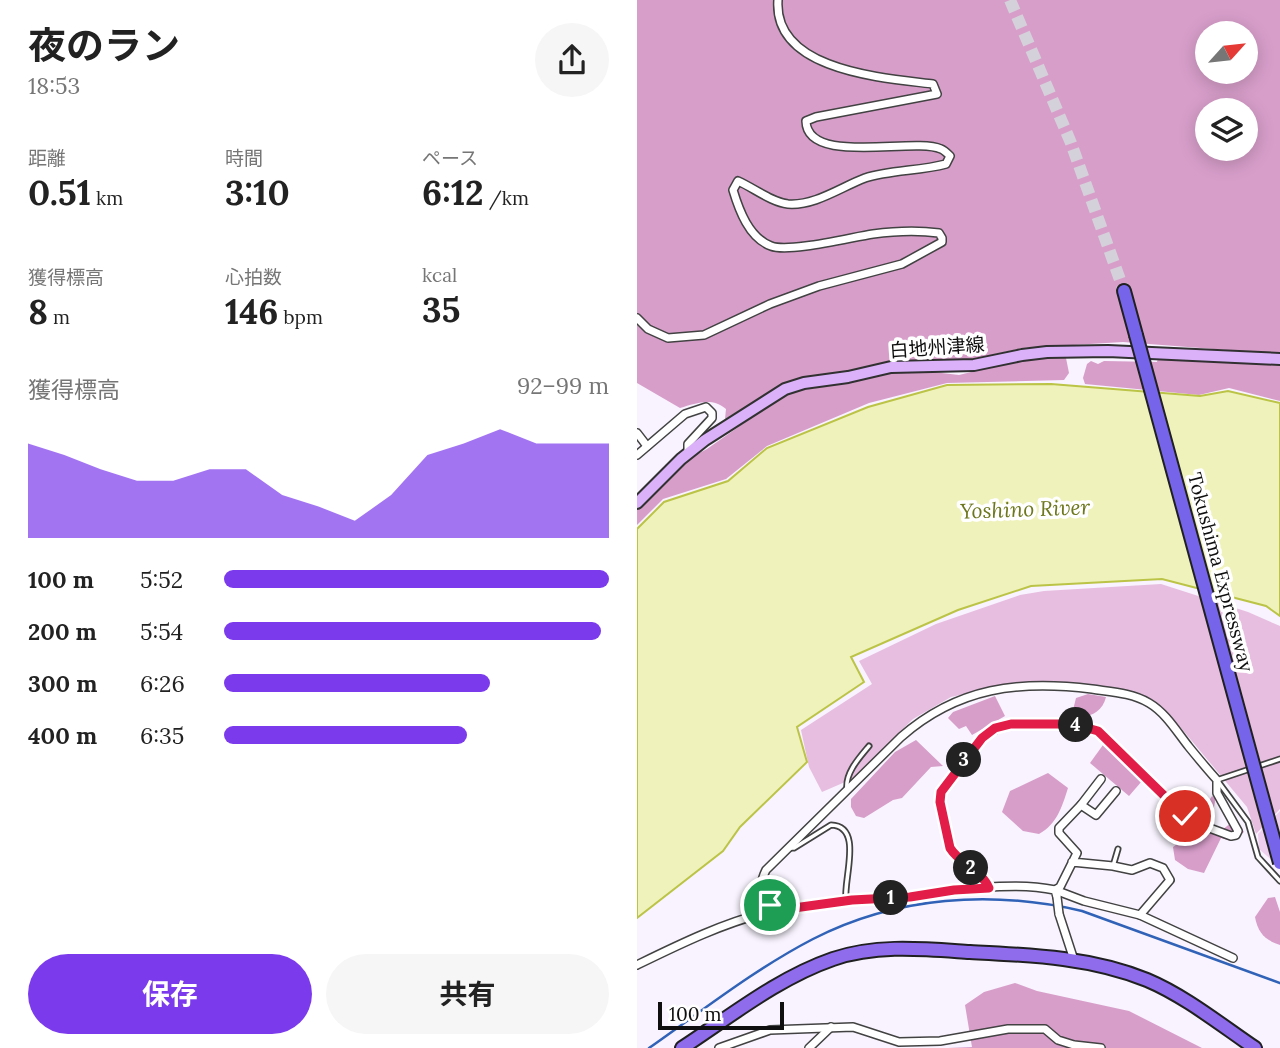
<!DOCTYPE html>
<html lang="ja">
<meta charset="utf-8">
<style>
:root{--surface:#fff;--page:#f6f6f6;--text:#222;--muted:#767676;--accent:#7c3aed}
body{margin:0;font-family:Lora,"Noto Sans JP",serif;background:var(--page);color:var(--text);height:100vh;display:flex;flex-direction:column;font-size:26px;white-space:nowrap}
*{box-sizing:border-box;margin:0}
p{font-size:23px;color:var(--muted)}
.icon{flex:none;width:38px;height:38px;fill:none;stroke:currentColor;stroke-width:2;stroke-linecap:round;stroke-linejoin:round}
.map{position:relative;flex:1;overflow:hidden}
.panel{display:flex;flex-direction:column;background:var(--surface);width:637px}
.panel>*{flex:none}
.needle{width:46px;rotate:63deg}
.fabs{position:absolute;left:558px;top:21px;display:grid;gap:14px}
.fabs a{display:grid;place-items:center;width:63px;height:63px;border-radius:50%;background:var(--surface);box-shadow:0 4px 18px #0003;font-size:35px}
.scale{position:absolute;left:21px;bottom:18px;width:126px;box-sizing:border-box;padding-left:7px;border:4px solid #0f0f0f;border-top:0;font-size:19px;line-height:24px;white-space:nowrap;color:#0f0f0f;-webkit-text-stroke:5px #fff;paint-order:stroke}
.pin{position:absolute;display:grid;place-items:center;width:60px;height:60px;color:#fff;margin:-30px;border:4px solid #fff;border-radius:50%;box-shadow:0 2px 7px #0007}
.km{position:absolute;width:35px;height:35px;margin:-18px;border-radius:50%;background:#222;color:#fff;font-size:19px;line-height:35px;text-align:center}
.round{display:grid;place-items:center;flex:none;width:74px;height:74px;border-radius:37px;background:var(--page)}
.summary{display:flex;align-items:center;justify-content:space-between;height:119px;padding:0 28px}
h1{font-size:38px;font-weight:700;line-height:52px}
.metrics{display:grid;grid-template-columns:repeat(3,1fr);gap:10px;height:119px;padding:7px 28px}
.metrics div{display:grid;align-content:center}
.metrics b{font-size:35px;font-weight:700}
.metrics small{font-size:19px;font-weight:400}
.metrics p{font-size:19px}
.chart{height:196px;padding:14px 28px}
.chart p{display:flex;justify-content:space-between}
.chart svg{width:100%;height:126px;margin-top:7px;fill:var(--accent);opacity:.7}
.primary-button{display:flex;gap:14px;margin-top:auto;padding:14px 28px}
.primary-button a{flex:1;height:80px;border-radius:42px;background:var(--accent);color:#fff;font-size:28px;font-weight:700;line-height:80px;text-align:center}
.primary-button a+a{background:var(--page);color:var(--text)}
ul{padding:0 28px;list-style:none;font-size:23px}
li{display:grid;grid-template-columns:112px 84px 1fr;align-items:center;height:52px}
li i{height:18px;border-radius:9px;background:var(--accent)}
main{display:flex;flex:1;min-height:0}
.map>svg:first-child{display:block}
</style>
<main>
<section class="panel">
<div class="summary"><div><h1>夜のラン</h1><p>18:53</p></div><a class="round"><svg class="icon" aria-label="share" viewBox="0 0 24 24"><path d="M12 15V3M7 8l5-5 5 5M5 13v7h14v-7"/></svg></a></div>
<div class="metrics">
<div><p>距離</p><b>0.51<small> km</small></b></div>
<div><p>時間</p><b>3:10</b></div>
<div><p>ペース</p><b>6:12<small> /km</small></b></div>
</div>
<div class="metrics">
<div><p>獲得標高</p><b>8<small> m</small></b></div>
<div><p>心拍数</p><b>146<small> bpm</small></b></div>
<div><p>kcal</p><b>35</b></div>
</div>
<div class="chart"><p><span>獲得標高</span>92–99 m</p>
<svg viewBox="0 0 160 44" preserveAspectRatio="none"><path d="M0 44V11L10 15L20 20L30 24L40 24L50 20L60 20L70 29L80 33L90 38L100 29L110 15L120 11L130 6L140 11L150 11L160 11V44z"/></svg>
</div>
<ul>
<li><b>100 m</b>5:52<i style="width:100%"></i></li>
<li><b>200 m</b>5:54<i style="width:98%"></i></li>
<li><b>300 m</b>6:26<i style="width:69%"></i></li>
<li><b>400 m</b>6:35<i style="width:63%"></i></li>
</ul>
<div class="primary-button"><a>保存</a><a>共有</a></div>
</section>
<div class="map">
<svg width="643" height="1048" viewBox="0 0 643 1048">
<rect width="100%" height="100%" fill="#f8f3fe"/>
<!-- green -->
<polygon fill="#e7bee0" points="524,584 611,612 643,626 643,809 619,834 610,807 544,728 516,703 425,683 396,682 367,685 314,697 276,719 215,779 185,792 172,767 164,730 235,684 222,661 299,624 383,595 407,591"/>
<!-- forest -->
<g fill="#d79eca" fill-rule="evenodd">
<path d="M 0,0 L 643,0 L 643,354 L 486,342 L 386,348 L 318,363 L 279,360 L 256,361 L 146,384 L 88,419 L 89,409 C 75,397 60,403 43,408 L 0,383 ZM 570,33 L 609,33 L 609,72 L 570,72 ZM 570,110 L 609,110 L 609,149 L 570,149 Z"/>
<polygon points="429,358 432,373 427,380 310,383 232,403 130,446 89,479 26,499 0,525 0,508 53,458 70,449 151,392 199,385 252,371 270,369 322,375 387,359"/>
<polygon points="521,358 643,362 643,401 592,388 562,395 448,384 446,378 450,364 454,361 461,364 467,361 520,362"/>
<path d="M 451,694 L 469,697 C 466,710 456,716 444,717 L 436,710 L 439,698 Z"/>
<polygon points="358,696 368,716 335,735 329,726 322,729 311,718 316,712"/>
<polygon points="279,740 306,766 294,767 265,798 256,800 227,818 219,816 214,807 214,799 258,752"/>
<polygon points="466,745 505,781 492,796 453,763"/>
<path d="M 411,773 L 431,788 C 425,807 420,824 402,834 L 386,831 L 365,812 L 373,791 Z"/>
<path d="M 575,796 L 578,798 C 579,809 570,820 568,832 L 585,830 L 599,819 L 607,832 L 594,841 L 584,838 L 567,873 L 551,869 L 538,860 L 536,847 L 543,842 L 527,832 L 528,827 L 551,833 Z"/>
<path d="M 638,897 L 643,912 L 643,945 C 628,940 621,933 618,917 L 631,898 Z"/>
<polygon points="378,983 400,991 492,1011 565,1048 311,1048 335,1047 328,1005 347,992"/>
</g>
<!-- pitch -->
<polygon fill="#efcfee" points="643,811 643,867 622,849 621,834"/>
<!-- water -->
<polygon fill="#eff2bb" stroke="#bbc446" stroke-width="2" points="414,384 563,396 591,391 643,403 643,616 629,606 525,579 394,586 321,610 214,657 227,682 160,727 170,762 103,827 86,851 0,918 0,529 27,502 91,481 130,448 231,407 310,385"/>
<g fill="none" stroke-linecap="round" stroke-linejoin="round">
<!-- motorway-tunnel -->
<polyline stroke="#d5d1da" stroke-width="12" stroke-dasharray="12 6" stroke-linecap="butt" points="373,0 434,143 487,291"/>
<defs>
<g id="service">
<polyline points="643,759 580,780 611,822 621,857 643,881"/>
<path d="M 210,789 C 208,773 222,758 232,746"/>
<path d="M 152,848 L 157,848 L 194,825 C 227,826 206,879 209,900"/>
<polyline points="476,866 481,849"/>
</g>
<g id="minor">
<path d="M 0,318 L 11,329 L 31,338 L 67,335 L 133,304 L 182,286 L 265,264 L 305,242 L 305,238 L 302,233 C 280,230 258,231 236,234 C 215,237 152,253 134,246 C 112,238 102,210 96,190 L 101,181 C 117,188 134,202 151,204 C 178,206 204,187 228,178 C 253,170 283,171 309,164 L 313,156 C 310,153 307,150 304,149 C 276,137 170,166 169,121 L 179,117 L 300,94 L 296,84 C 247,78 136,71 141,0"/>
<polyline points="0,433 10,446"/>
<polyline points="0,455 48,414 69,407 75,413 75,418 51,444 51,453"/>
<polyline points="444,805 459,815 479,791"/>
<polyline points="435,862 476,866 495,870 513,863 526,868 533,880 503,915 447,901 418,890 423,887 440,853 422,833 422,828 444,805 464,779"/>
<path d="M 135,911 C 129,893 119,890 129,870 L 264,737 C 321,687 382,680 455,689 C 475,692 495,693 512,703 C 529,713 540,732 552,747 C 561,758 570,769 580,780 L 580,793 L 601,831 L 599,835 L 594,836 L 559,823 L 548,816 L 462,731 L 436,724 L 366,725 L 345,738 L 305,792 L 303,802 L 313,848 C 323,864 345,869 352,888"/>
<polyline points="422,914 437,960"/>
<polyline points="503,915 596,958"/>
<path d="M 0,965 C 43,944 88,922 135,911 C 180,900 228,902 274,897 C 320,892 372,880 418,890 L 420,897"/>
<polyline points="82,1048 133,1030 216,1027 262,1042 303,1041 371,1029 408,1029 421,1040 437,1045 464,1048"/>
<polyline points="172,1048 194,1027"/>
</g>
<polyline id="secondary" points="0,503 44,459 68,440 148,389 167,383 211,377 254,367 337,365 385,355 410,352 471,351 643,359"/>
<path id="trunk" d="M 45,1048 C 94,1016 141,978 196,959 C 240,944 287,949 333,952 C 393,955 453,957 510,980 C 548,996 584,1025 618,1048"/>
<polyline id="motorway" points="487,291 499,335"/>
</defs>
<!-- service casing -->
<use href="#service" stroke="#424242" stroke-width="7"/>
<!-- minor casing -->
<use href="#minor" stroke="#424242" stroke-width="10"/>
<!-- secondary casing -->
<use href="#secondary" stroke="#313131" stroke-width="14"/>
<!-- trunk casing -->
<use href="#trunk" stroke="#202020" stroke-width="16"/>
<!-- motorway casing -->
<use href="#motorway" stroke="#202020" stroke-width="16"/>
<!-- service -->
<use href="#service" stroke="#fff" stroke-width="3.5"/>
<!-- minor -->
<use href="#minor" stroke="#fff" stroke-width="7"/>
<!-- secondary -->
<use href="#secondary" stroke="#dbb2f9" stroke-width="10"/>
<!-- trunk -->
<use href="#trunk" stroke="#8f6cec" stroke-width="12"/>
<!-- motorway -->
<use href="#motorway" stroke="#7665ea" stroke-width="12"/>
<!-- rail -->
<path stroke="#3062b7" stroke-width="2.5" d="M 12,1048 C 65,1011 118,969 176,939 C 260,896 355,890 445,911 L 643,983"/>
<defs>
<polyline id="minor-bridge" points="420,897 422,914"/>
<polyline id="motorway-bridge" points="499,335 643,863"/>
</defs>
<!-- minor-bridge casing -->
<use href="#minor-bridge" stroke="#424242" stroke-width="10" stroke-linecap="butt"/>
<!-- motorway-bridge casing -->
<use href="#motorway-bridge" stroke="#202020" stroke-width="16" stroke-linecap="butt"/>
<!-- minor-bridge -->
<use href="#minor-bridge" stroke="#fff" stroke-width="7"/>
<!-- motorway-bridge -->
<use href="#motorway-bridge" stroke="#7665ea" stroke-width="12"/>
</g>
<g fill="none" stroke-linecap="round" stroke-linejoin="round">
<defs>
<path id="route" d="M 133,905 L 135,911 L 215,900 L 273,897 L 317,890 L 352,888 C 344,870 323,864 313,848 L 303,802 L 304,792 L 345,738 L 358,728 L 374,724 L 436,724 L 461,731 L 548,816"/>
</defs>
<!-- route casing -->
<use href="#route" stroke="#fff" stroke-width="14"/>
<!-- route -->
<use href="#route" stroke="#e11d48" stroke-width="9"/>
</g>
<g text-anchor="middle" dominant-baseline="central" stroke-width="7" stroke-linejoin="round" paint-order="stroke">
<!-- street labels -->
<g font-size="19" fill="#0f0f0f" stroke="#fff">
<text transform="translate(300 347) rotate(-4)">白地州津線</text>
<text transform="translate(584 572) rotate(75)">Tokushima Expressway</text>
</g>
<!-- water labels -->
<g font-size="21" font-style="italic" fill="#6d771c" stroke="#fff">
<text transform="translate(388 509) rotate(-2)">Yoshino River</text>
</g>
</g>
</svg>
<div class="fabs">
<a><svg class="needle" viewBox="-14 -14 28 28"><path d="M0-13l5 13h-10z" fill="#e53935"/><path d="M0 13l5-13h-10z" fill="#767676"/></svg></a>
<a><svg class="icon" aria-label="layers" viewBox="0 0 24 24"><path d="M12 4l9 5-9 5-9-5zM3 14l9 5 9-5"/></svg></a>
</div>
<div class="scale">100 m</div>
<div class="pin" style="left:133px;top:905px;background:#1e9e55"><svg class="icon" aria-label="arrive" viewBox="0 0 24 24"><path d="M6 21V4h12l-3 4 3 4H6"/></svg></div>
<div class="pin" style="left:548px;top:816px;background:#d93025"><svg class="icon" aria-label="check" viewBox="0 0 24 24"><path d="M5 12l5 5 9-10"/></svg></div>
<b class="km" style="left:254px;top:898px">1</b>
<b class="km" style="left:334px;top:868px">2</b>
<b class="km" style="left:327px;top:760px">3</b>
<b class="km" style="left:439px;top:725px">4</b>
</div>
</main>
